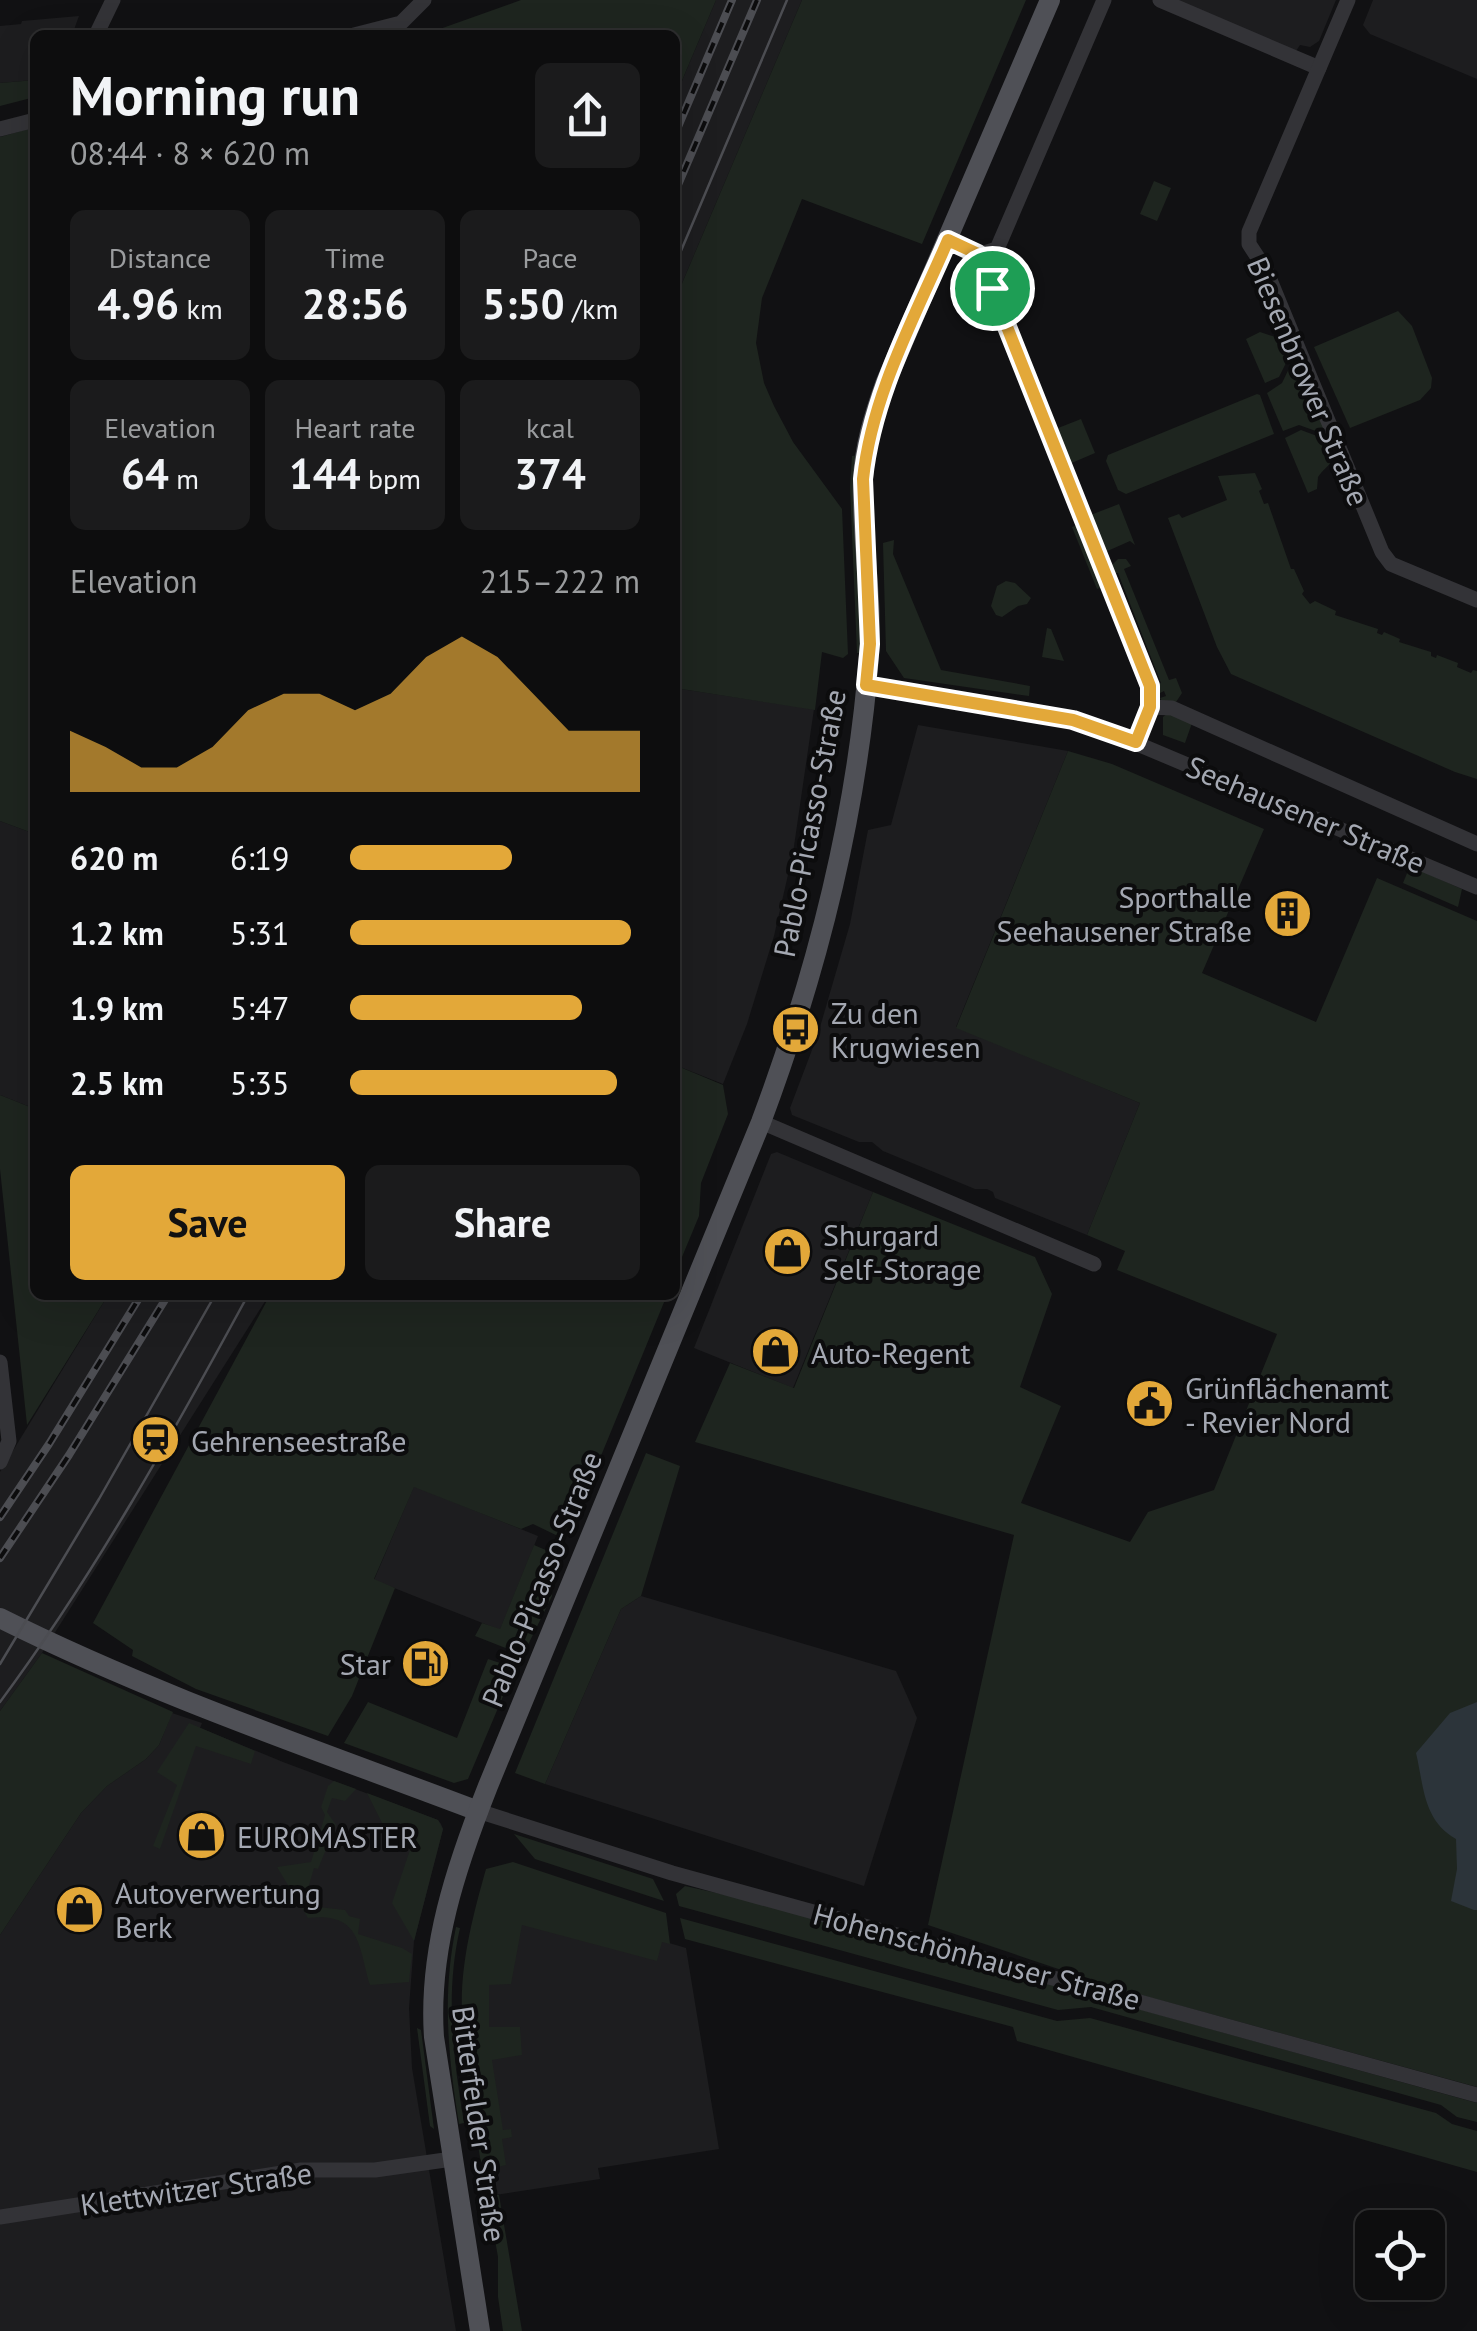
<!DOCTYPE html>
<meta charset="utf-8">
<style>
:root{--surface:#0d0d0e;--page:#1b1b1c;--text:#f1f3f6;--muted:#9a9c9e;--line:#2d2d2e;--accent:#e3a839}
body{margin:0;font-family:"PT Sans",sans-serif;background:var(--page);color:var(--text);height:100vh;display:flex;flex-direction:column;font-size:38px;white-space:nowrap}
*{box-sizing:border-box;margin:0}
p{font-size:32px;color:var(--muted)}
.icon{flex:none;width:55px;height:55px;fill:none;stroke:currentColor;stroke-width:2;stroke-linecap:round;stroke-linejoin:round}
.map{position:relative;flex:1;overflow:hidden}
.panel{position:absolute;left:30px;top:30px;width:650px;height:1270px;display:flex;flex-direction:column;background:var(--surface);border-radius:15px;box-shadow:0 10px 40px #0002,0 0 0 2px var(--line)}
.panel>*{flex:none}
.fabs{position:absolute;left:1355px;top:2210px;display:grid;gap:20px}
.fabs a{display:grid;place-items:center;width:90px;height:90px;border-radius:15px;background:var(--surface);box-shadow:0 10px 40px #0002,0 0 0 2px var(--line);font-size:50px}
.pin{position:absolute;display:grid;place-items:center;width:85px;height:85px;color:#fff;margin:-42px;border:5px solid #fff;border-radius:50%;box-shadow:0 2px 10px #0007}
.round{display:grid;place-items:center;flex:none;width:105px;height:105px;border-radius:15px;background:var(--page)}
.overview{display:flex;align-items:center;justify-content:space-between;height:170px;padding:0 40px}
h1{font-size:55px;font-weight:800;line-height:75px}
.metrics{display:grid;grid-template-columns:repeat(3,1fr);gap:15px;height:170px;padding:10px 40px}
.metrics div{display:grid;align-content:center;border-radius:15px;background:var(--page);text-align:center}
.metrics b{font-size:42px;font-weight:800}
.metrics small{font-size:28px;font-weight:400}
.metrics p{font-size:28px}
.chart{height:280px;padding:20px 40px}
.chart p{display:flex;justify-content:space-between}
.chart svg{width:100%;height:180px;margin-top:10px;fill:var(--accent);opacity:.7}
.primary-button{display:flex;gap:20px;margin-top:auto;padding:20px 40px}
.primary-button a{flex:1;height:115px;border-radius:15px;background:var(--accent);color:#111;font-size:40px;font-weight:800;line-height:115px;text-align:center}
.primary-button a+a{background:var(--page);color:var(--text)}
ul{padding:0 40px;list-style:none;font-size:32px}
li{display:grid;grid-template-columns:160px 120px 1fr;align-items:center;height:75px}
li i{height:25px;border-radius:12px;background:var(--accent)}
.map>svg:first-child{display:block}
</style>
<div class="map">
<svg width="1477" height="2331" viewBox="0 0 1477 2331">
<rect width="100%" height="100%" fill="#111113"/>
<!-- built -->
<g fill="#1d1d1f">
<polygon points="716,0 802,0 675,300 675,97"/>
<polygon points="1174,0 1336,0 1319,41 1310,47 1300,45 1296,51"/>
<polygon points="1373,0 1477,0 1477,79 1370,34 1363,25"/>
<polygon points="79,16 72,35 35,35 35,80 0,83 0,26 21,24 22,21"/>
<polygon points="675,688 814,709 793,853 774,936 747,1024 723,1084 675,1065"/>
<polygon points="918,725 1068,751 956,1027 1140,1103 1087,1235 995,1198 993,1192 987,1189 975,1189 883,1151 872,1142 859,1142 792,1115 790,1108 818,1034 850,924 868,830 891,825"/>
<polygon points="0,821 35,834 35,1109 0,1095"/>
<polygon points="777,1152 873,1192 793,1388 694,1348 771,1154"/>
<polygon points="108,1295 269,1295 42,1653 0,1711 0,1472"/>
<polygon points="414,1486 538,1536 500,1630 374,1580"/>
<polygon points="641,1596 896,1671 917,1718 864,1886 545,1784 621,1609"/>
<polygon points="172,1713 202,1723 200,1728 283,1762 438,1820 441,1824 443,1829 414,1941 409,2008 412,2068 456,2331 0,2331 0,1935 81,1813 107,1786 146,1759 159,1745"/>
<polygon points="517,1918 632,1932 686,1948 719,2149 598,2168 600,2179 495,2195 469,2053 482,1949"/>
</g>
<!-- green -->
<g fill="#1e251f">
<polygon points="521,0 716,0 675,97 675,35 423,35"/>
<polygon points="802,0 1026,0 922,244 802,199 762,298 756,343 764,383 774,406 793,442 842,509 848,654 843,658 822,652 815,710 675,688 675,300"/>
<polygon points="35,80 35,97 0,106 0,83"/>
<polygon points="35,127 35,834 0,821 0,137"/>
<polygon points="1154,181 1171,188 1157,221 1140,214"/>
<polygon points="1398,311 1412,326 1432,378 1431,388 1420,400 1350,428 1314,347"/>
<polygon points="1260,332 1275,337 1288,335 1294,347 1279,377 1265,383 1246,339"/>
<polygon points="1296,354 1327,435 1299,425 1283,431 1267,393 1282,383"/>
<polygon points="1257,394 1260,395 1274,434 1126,494 1118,490 1106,461 1108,455"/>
<polygon points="1081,419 1095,453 1067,465 1053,430"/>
<path d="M 1301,430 L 1333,442 C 1340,461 1327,464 1318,477 L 1317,489 L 1308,493 L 1285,438 Z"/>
<polygon points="858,455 861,653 857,653 850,487 852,456"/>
<polygon points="1255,473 1262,489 1259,491 1264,504 1268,503 1291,569 1294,569 1304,591 1302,594 1310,604 1315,601 1336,611 1335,615 1378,629 1377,633 1382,635 1384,632 1400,639 1399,642 1431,652 1431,656 1436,658 1437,655 1458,663 1457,667 1471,673 1473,670 1477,671 1477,779 1455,772 1231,674 1217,647 1168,518 1179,514 1182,518 1227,500 1218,476"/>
<polygon points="1119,504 1135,545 1130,541 1103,553 1088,516"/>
<polygon points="1080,524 1105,586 1097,589 1072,527"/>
<polygon points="894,540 893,554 941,670 1030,686 1029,696 904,678 886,651 883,543"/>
<polygon points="1118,559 1126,559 1131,566 1124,569 1169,680 1176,678 1182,693 1176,702 1162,701 1160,698 1166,696 1164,691 1158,694 1155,686 1161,683 1118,573 1111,574 1109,568"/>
<polygon points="1006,581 1015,583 1031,598 1027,604 1018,606 1002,617 996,615 991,606 997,586"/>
<polygon points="1047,628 1051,629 1064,661 1042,657"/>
<polygon points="1169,712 1192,723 1185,743 1163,735 1163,717"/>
<polygon points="1068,751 1112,764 1264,829 1202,973 1316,1022 1377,878 1477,921 1477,2087 1112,1987 928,1925 1014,1535 695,1442 730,1363 794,1388 873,1192 1035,1257 1052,1294 1020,1387 1061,1406 1021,1503 1130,1542 1148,1512 1214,1490 1277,1334 1117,1270 1125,1251 1087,1235 1140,1103 956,1028"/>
<polygon points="1410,866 1462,889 1458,907 1403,883"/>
<polygon points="675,1065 723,1085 728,1114 701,1183 699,1216 675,1274"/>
<polygon points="0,1095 35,1109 35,1295 108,1295 27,1425 0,1169"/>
<polygon points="270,1295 667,1295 580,1507 562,1538 533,1524 521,1529 414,1487 374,1579 395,1588 352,1696 328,1736 196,1689 132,1656 133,1650 93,1623"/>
<polygon points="646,1453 680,1466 641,1596 621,1609 545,1784 515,1773"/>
<polygon points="534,1545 555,1554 552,1596 523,1655 475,1636 482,1623 500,1629"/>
<polygon points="42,1653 173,1712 159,1745 146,1759 107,1786 81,1813 0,1935 0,1711"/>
<polygon points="488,1659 515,1668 468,1779 454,1783 344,1743 368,1702 457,1738"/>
<polygon points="189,1723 255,1751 251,1764 196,1746 160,1849 153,1846 177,1785 157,1772"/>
<path d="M 334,1781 L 356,1789 L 345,1801 L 332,1798 L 327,1812 L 336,1825 L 318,1869 L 314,1868 L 305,1899 L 310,1906 L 345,1910 L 349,1916 L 360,1919 L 358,1934 L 402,1948 L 412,1954 L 409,1982 L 370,1985 C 358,1945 361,1912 308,1918 L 277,1867 L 311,1862 L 325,1815 L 321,1807 L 328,1786 Z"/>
<polygon points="367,1793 438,1820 443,1829 414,1941 392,1903 412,1844 399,1831 382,1823"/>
<polygon points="514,1834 653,1879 664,1901 535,1859"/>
<path d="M 513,1862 L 666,1913 L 670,1944 L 662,1942 L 657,1961 L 522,1925 L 511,1984 L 489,1985 L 489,2027 L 520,2027 L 522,2055 L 492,2060 L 503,2130 L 511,2129 L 512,2137 L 502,2139 L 506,2165 L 490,2169 L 495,2195 L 499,2195 L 522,2331 L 503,2331 L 498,2297 L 498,2257 C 485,2177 465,2094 462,2013 C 460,1964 473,1915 486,1869 Z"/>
<polygon points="685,1886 735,1897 1477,2103 1477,2122 1457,2117 1441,2105 1091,2007 1058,2010 679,1906 676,1894"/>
<polygon points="680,1918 1057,2021 1090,2018 1436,2113 1452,2124 1477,2131 1477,2172 1017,2041 1013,2027 685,1939"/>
<path d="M 456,1927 L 460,1928 C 445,1994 453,2057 464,2123 L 459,2124 C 448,2056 442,1995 456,1927 Z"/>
<polygon points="417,2028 421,2030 434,2129 430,2126"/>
</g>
<!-- water -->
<path fill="#2c343a" d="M 1477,1702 L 1477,1910 L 1474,1910 L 1451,1901 L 1457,1869 L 1456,1839 C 1423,1820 1424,1787 1416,1753 L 1450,1713 Z"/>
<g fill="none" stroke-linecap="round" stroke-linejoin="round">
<!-- minor -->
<g stroke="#333337" stroke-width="15">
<polyline points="1160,0 1319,68"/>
<polyline points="1348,0 1249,232 1249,244 1266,270 1382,552 1391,564 1477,600"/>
<polyline points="96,35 113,0"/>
<polyline points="354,35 401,23 424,0"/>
<polyline points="0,129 35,120"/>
<polyline points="948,240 978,255 1150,687 1150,707 1136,741"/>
<polyline points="978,255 997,249 1104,0"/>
<polyline points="866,685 1043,713 1102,729 1477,887"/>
<polyline points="1150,707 1172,708 1477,844"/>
<polyline points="761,1122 1094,1264"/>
<polyline points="0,1362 9,1441 0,1462"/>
<polyline points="478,1811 672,1873 1477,2095"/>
<polyline points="0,2217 301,2170 375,2170 452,2159"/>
</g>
<!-- major -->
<g stroke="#4f5056" stroke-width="20">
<path d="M 0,1618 C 154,1695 317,1750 478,1811"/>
<path d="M 480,2331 L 434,2037 C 428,1950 456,1867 488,1786 L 761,1122 C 817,972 857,816 869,656 C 873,597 861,538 863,480 C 864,447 874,415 885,384 L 1050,0"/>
</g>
<!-- tram -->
<g stroke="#4c4d52" stroke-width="2.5">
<polyline points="675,265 787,0"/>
<polyline points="0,1664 99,1499 215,1295"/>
<path d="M 0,1702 C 95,1574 172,1435 248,1295"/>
</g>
<defs>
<g id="rail">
<polyline points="675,134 732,0"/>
<polyline points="675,192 757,0"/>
<polyline points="0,1517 49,1444 141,1295"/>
<polyline points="0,1558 69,1455 168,1295"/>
</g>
</defs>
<!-- rail casing -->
<use href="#rail" stroke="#4c4d52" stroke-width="8"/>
<!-- rail -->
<use href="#rail" stroke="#0c0c0d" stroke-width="4" stroke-dasharray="11" stroke-linecap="butt"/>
</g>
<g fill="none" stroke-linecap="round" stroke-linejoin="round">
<defs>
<path id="route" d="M 948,240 L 978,254 L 1150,686 L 1150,707 L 1136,742 L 1073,720 L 866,685 L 870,644 L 863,479 C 872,394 915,317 948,240 Z"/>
</defs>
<!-- route casing -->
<use href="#route" stroke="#fff" stroke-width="20"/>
<!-- route -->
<use href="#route" stroke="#e3a839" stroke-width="12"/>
</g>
<!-- icons -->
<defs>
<symbol id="building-disc" viewBox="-11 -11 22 22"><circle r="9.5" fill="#e3a839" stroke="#0c0c0d"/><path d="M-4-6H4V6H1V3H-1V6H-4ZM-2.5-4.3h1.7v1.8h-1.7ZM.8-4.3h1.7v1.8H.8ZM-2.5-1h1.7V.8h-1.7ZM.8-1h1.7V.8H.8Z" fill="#111"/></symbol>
<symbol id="bus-disc" viewBox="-11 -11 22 22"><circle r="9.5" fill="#e3a839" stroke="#0c0c0d"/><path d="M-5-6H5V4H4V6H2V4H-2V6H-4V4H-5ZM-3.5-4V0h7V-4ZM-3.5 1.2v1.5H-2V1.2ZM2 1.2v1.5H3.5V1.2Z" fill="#111"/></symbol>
<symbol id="shop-disc" viewBox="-11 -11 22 22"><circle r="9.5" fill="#e3a839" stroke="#0c0c0d"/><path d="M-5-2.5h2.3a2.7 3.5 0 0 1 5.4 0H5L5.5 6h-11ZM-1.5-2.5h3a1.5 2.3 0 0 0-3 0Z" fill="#111"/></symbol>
<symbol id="civic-disc" viewBox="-11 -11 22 22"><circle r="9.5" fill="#e3a839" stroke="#0c0c0d"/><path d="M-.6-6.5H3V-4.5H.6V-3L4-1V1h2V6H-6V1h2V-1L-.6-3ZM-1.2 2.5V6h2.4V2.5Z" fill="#111"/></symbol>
<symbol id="station-disc" viewBox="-11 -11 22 22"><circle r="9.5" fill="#e3a839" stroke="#0c0c0d"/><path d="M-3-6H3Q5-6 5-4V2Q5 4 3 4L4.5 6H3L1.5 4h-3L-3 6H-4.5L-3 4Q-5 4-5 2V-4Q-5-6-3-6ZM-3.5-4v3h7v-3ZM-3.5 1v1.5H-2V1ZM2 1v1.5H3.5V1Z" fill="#111"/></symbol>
<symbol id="fuel-disc" viewBox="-11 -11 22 22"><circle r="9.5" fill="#e3a839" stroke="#0c0c0d"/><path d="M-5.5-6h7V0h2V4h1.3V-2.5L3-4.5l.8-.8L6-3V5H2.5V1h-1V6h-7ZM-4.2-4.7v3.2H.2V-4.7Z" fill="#111"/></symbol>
</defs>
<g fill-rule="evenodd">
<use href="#building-disc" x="1260" y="886" width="55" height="55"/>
<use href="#bus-disc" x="768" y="1002" width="55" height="55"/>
<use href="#shop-disc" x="760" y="1224" width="55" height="55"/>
<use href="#shop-disc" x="748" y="1324" width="55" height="55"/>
<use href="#civic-disc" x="1122" y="1376" width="55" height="55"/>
<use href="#station-disc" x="128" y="1412" width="55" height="55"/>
<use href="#fuel-disc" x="398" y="1636" width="55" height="55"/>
<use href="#shop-disc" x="174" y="1808" width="55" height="55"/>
<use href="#shop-disc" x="52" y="1882" width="55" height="55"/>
</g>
<g text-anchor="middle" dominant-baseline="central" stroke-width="8" stroke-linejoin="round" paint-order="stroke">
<!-- street labels -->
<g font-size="30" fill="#a4a8b2" stroke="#0c0c0d">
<text transform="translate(1309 381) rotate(67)">Biesenbrower Straße</text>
<text transform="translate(1306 814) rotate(23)">Seehausener Straße</text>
<text transform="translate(809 823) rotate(-79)">Pablo-Picasso-Straße</text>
<text transform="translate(541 1579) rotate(-68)">Pablo-Picasso-Straße</text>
<text transform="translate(977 1956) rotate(15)">Hohenschönhauser Straße</text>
<text transform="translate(480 2124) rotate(82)">Bitterfelder Straße</text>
<text transform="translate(196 2188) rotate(-8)">Klettwitzer Straße</text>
</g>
<!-- poi labels -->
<g font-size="30" fill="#a4a8b2" stroke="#0c0c0d" text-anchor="start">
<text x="1252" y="896" text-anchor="end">Sporthalle<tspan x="1252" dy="34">Seehausener Straße</tspan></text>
<text x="831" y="1012">Zu den<tspan x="831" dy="34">Krugwiesen</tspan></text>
<text x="823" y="1234">Shurgard<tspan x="823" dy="34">Self-Storage</tspan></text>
<text x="811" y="1352">Auto-Regent</text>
<text x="1185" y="1387">Grünflächenamt<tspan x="1185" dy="34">- Revier Nord</tspan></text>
<text x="191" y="1440">Gehrenseestraße</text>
<text x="391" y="1663" text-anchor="end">Star</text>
<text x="237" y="1836">EUROMASTER</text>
<text x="115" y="1892">Autoverwertung<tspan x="115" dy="34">Berk</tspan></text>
</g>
</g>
</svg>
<div class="fabs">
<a><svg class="icon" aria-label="locate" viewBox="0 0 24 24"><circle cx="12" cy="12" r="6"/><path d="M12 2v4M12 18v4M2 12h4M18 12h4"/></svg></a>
</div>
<div class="pin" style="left:992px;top:288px;background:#1e9e55"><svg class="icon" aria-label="arrive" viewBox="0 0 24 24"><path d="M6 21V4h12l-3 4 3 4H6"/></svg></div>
<section class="panel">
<div class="overview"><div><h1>Morning run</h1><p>08:44 · 8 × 620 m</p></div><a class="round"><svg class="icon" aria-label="share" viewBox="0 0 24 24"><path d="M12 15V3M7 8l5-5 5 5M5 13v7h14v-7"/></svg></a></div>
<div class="metrics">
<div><p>Distance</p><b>4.96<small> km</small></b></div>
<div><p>Time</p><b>28:56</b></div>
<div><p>Pace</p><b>5:50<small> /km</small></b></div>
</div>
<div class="metrics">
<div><p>Elevation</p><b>64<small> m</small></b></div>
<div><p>Heart rate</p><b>144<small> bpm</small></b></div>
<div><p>kcal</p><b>374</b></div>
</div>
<div class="chart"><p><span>Elevation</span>215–222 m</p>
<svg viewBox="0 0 160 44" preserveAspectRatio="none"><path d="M0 44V29L10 33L20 38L30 38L40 33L50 24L60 20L70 20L80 24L90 20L100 11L110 6L120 11L130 20L140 29L150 29L160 29V44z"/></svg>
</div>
<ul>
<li><b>620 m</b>6:19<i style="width:56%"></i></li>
<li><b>1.2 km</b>5:31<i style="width:97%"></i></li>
<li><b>1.9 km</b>5:47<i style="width:80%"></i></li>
<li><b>2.5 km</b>5:35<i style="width:92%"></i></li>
</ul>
<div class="primary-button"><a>Save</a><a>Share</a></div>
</section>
</div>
